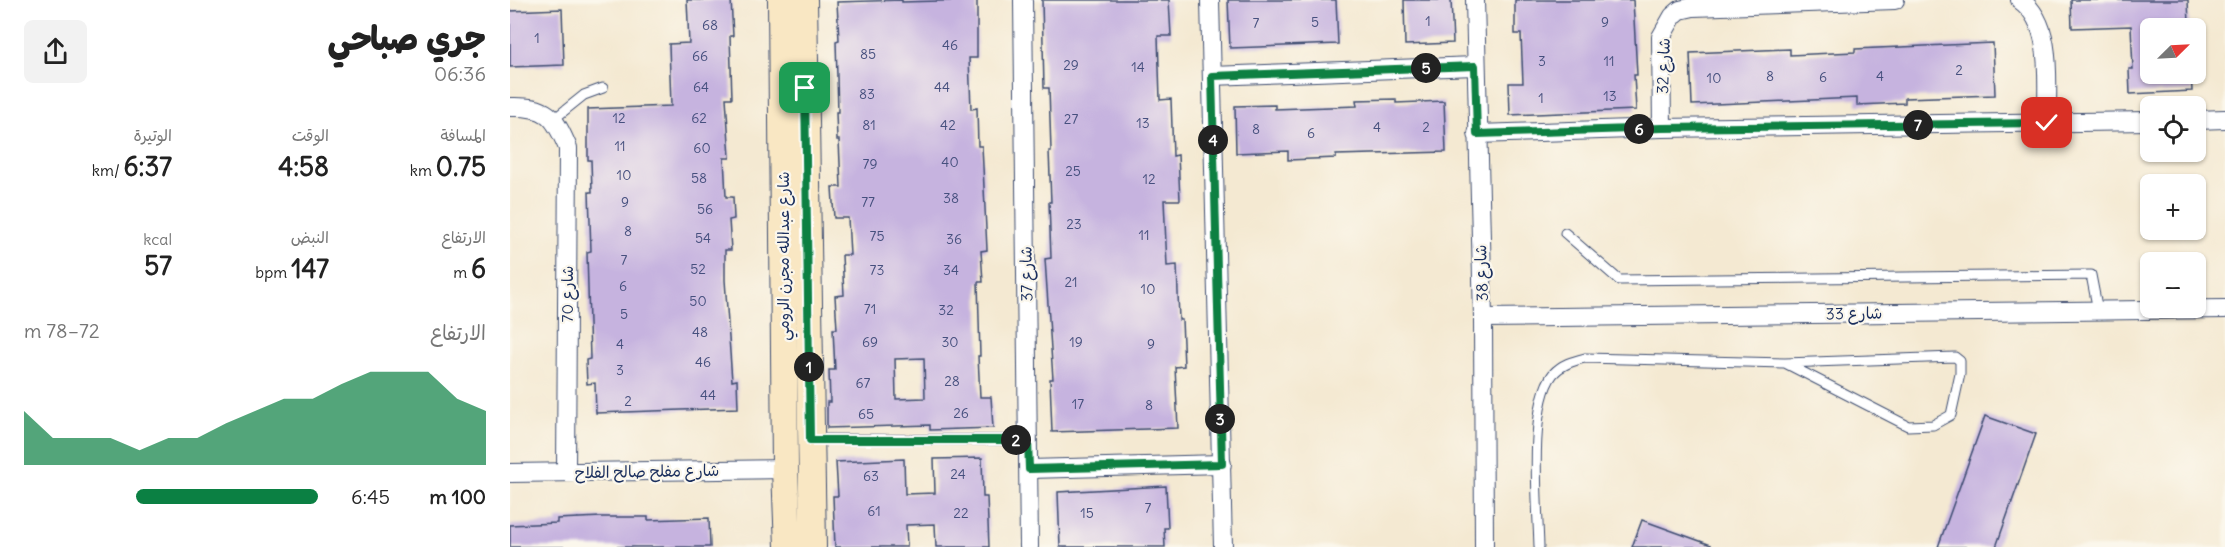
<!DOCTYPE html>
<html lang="ar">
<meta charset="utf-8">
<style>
:root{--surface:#fff;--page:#f2f2f2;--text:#222;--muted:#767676;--accent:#0b8043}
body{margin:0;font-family:Delius,"Playpen Sans Arabic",sans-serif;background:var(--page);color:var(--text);direction:rtl;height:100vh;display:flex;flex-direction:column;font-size:22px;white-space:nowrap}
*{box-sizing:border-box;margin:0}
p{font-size:20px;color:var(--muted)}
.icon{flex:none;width:33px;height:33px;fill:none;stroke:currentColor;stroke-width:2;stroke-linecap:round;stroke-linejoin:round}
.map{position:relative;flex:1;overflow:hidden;direction:ltr}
.details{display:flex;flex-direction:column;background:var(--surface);width:510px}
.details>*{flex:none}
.needle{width:39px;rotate:66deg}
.buttons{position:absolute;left:1630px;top:18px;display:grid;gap:12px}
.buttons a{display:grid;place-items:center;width:66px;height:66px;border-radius:9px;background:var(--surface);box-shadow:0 2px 4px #0004;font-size:30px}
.pin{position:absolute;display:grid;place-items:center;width:51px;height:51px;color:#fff;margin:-26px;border-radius:12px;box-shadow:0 3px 9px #0006}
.km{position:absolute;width:30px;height:30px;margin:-15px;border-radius:50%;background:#222;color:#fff;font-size:16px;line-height:30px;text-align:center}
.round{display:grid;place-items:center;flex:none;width:63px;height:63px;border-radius:9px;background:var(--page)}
.headline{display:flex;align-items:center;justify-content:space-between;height:102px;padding:0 24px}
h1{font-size:33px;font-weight:800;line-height:45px}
.metrics{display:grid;grid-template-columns:repeat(3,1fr);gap:9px;height:102px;padding:6px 24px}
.metrics div{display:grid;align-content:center}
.metrics b{font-size:26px;font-weight:800}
.metrics small{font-size:16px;font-weight:400}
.metrics p{font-size:16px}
.chart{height:168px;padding:12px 24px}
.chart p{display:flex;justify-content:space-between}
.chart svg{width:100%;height:108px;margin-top:6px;fill:var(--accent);opacity:.7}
ul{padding:0 24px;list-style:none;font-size:20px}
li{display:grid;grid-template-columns:96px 72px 1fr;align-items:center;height:45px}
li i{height:15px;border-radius:8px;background:var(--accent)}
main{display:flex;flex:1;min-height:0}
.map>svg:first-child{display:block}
</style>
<main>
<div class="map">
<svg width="1715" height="547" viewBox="0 0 1715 547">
<rect width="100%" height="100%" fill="#fbf7ec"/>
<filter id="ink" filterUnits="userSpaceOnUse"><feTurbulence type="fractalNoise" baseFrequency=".0167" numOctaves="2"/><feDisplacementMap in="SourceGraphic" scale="12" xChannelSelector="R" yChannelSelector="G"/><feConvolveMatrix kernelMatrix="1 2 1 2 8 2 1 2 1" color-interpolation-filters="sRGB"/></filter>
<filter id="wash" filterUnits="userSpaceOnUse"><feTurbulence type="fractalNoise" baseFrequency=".008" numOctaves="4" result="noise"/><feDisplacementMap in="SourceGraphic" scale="24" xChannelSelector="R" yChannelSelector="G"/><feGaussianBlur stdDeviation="1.35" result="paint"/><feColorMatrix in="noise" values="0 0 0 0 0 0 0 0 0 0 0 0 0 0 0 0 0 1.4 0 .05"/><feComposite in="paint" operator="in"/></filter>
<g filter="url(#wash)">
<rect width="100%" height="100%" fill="#f4e9d2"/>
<g id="blocks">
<!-- building -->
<g fill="#c6b3df" fill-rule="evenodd">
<polygon points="177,0 221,0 223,36 220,36 222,98 216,98 220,158 214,158 216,197 223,197 224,219 219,220 221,250 215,250 215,280 222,381 227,380 228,408 86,413 85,383 77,384 76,360 80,359 77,252 81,251 79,192 82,192 81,160 78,160 78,109 161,106 159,44 179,43"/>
<path d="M 392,0 L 392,2 L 467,0 L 467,58 L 459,58 L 461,109 L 467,108 L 468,146 L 472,146 L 477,250 L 471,251 L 473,282 L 468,282 L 470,356 L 468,356 L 470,397 L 481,397 L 483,428 L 420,430 L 420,425 L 317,428 L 317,402 L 320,402 L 319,370 L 325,370 L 323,329 L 327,329 L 325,296 L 334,295 L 332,255 L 340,255 L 338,218 L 324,218 L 322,187 L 331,187 L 329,140 L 327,140 L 326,112 L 328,112 L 326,41 L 329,40 L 327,2 ZM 414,358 L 415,398 L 386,399 L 385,359 Z"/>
<polygon points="532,0 659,0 661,36 648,36 650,100 661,99 663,156 668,155 670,200 654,200 657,266 667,265 669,320 672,320 674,366 665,367 668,428 542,432 540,379 543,379 535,259 541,258 539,202 541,202 539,151 541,151 539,88 534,88"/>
<polygon points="718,0 826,0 828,44 720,48"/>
<polygon points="894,0 941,0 943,43 895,45"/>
<polygon points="1005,0 1123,0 1127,75 1124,75 1126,110 1000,115 999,83 1013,83 1011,34 1005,34"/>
<polygon points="1561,0 1678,0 1679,24 1641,25 1641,74 1681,74 1682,91 1620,94 1619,69 1623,69 1621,26 1562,28"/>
<polygon points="52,9 54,65 0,67 0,11"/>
<polygon points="1483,43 1485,95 1395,98 1395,103 1347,105 1347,98 1182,105 1180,53 1280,49 1280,55 1345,52 1345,49"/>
<polygon points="886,99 886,103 934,101 936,152 826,155 826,158 778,160 778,151 726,153 725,106 765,105 765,109 847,106 846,100"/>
<polygon points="1475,416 1526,434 1486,547 1428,547"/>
<polygon points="472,458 473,497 477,497 479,547 426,547 425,524 396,525 397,547 325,547 323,496 328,496 326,462 394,459 395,494 425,493 424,459"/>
<polygon points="656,486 658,528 654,528 655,547 550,547 548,492"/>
<polygon points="92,517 138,517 138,520 199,518 200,547 0,547 0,525 47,523 47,519"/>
<polygon points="1132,520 1201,545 1200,547 1122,547"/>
</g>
</g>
</g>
<g filter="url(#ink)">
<use href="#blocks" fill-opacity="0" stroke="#3c4b6f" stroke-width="1.5"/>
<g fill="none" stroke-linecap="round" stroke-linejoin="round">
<defs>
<g id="lane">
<polyline points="44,119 74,95 93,88"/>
<polyline points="1055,233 1109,280 1581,275 1588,311"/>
<polyline points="302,439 518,440"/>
<path d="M 1029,547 C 1028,506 1018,406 1043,374 C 1052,364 1063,361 1075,358 L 1275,363 L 1445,357 L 1450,361 L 1450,374 L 1441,415 L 1423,425 L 1398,426 L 1275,363"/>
</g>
<g id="street">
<polyline points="513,0 519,547"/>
<polyline points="700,0 713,547"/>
<polyline points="965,0 973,318 974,547"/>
<path d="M 1510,0 C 1545,24 1536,86 1537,123"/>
<polyline points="702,76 965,66"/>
<path d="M 0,107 C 37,106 44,115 58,148 L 56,472"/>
<polyline points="1686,120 1715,119"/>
<polyline points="1152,128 1151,37 1163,16 1170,10 1183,7 1385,0"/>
<polyline points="967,134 1152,128 1641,121"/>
<polyline points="973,318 1715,309"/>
<polyline points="519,469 712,464"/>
<polyline points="0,473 275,469"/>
</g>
<g id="secondary">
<polyline points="271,0 275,469 278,547"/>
<polyline points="294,0 303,547"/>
</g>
</defs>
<!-- lane casing -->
<use href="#lane" stroke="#3c4b6f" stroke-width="11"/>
<!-- street casing -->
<use href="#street" stroke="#3c4b6f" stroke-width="20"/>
<!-- secondary casing -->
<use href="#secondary" stroke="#3c4b6f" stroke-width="28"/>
<!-- lane -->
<use href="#lane" stroke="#fff" stroke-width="9"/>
<!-- street -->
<use href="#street" stroke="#fff" stroke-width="18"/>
<!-- secondary -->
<use href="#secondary" stroke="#f9e7c3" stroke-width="26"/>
</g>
</g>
<g fill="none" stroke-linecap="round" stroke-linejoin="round" filter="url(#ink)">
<defs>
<polyline id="route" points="295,88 300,440 518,440 519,469 712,464 702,76 965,66 967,134 1152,128 1537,123"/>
</defs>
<!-- route casing -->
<use href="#route" stroke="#fff" stroke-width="12"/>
<!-- route -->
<use href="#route" stroke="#0b8043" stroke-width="8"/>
</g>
<g text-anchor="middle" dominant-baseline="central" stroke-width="4.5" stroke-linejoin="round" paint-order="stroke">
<!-- number labels -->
<g font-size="14" fill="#46507e">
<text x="918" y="21">1</text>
<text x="805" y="22">5</text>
<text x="1095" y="22">9</text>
<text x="746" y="23">7</text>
<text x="200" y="25">68</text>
<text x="27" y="38">1</text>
<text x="440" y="45">46</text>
<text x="358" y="54">85</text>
<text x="190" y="56">66</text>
<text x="1032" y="61">3</text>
<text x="1099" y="61">11</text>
<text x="561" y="65">29</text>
<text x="628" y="67">14</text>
<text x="1449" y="70">2</text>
<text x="1260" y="76">8</text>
<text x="1370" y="76">4</text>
<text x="1313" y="77">6</text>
<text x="1204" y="78">10</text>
<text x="191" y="87">64</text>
<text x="432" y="87">44</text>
<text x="357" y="94">83</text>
<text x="1100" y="96">13</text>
<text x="1031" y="98">1</text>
<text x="109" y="118">12</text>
<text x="189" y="118">62</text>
<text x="561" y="119">27</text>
<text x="633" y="123">13</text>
<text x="359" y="125">81</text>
<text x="438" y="125">42</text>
<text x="867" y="127">4</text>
<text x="916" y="127">2</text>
<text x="746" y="129">8</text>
<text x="801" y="133">6</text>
<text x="110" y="146">11</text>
<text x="192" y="148">60</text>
<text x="440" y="162">40</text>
<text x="360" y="164">79</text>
<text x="563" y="171">25</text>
<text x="114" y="175">10</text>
<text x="189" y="178">58</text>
<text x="639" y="179">12</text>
<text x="441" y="198">38</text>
<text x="115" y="202">9</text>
<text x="358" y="202">77</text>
<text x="195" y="209">56</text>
<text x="564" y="224">23</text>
<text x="118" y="231">8</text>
<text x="634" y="235">11</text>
<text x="367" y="236">75</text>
<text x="193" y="238">54</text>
<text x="444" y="239">36</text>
<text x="114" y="260">7</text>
<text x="188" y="269">52</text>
<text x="367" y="270">73</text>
<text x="441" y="270">34</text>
<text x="561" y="282">21</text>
<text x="113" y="286">6</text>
<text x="638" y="289">10</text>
<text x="188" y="301">50</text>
<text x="360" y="309">71</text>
<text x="436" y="310">32</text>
<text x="114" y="314">5</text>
<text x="190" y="332">48</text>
<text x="360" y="342">69</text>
<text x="440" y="342">30</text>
<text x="566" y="342">19</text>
<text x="110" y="344">4</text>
<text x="641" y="344">9</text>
<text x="193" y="362">46</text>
<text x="110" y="370">3</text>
<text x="442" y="381">28</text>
<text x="353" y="383">67</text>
<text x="198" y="395">44</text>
<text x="118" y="401">2</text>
<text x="568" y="404">17</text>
<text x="639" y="405">8</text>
<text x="451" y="413">26</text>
<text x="356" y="414">65</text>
<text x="448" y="474">24</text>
<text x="361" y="476">63</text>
<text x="638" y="508">7</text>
<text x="364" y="511">61</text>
<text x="451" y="513">22</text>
<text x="577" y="513">15</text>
</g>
<!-- street labels -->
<g font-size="16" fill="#1b2f5e" stroke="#fbf7ec">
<text transform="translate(1153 66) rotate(-88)">شارع 32</text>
<text transform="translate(273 256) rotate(-90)">شارع عبدالله مجرن الرومي</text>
<text transform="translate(971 273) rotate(-92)">شارع 38</text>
<text transform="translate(516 274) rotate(-91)">شارع 37</text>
<text transform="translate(57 294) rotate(-90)">شارع 70</text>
<text transform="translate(1344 313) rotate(-1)">شارع 33</text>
<text transform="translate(137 471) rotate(-1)">شارع مفلح صالح الفلاح</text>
</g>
</g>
</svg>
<div class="buttons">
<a><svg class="needle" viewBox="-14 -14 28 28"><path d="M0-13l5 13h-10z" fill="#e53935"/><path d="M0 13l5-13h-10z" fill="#767676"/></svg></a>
<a><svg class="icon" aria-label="locate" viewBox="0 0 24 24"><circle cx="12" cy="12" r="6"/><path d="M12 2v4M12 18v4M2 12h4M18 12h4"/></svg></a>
<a>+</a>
<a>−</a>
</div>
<div class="pin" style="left:295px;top:88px;background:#1e9e55"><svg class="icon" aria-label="arrive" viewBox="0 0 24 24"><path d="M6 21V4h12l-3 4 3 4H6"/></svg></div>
<div class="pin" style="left:1537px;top:123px;background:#d93025"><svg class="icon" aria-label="check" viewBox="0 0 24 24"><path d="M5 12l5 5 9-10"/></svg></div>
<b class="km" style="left:299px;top:367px">1</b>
<b class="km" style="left:506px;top:440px">2</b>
<b class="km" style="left:710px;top:419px">3</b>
<b class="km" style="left:703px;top:140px">4</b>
<b class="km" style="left:916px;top:68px">5</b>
<b class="km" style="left:1129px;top:129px">6</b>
<b class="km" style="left:1408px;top:125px">7</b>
</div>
<section class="details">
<div class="headline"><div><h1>جري صباحي</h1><p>06:36</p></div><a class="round"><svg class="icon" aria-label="share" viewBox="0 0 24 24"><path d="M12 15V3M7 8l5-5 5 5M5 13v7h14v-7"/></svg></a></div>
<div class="metrics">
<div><p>المسافة</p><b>0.75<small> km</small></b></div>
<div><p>الوقت</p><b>4:58</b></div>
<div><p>الوتيرة</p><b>6:37<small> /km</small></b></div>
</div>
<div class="metrics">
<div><p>الارتفاع</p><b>6<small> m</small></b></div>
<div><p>النبض</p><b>147<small> bpm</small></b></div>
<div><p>kcal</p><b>57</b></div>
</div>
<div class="chart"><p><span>الارتفاع</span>72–78 m</p>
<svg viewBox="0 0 160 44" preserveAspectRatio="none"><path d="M0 44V22L10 33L20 33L30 33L40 38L50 33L60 33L70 27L80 22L90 17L100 17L110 11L120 6L130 6L140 6L150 17L160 22V44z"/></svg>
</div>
<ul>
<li><b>100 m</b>6:45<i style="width:62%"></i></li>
</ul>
</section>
</main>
